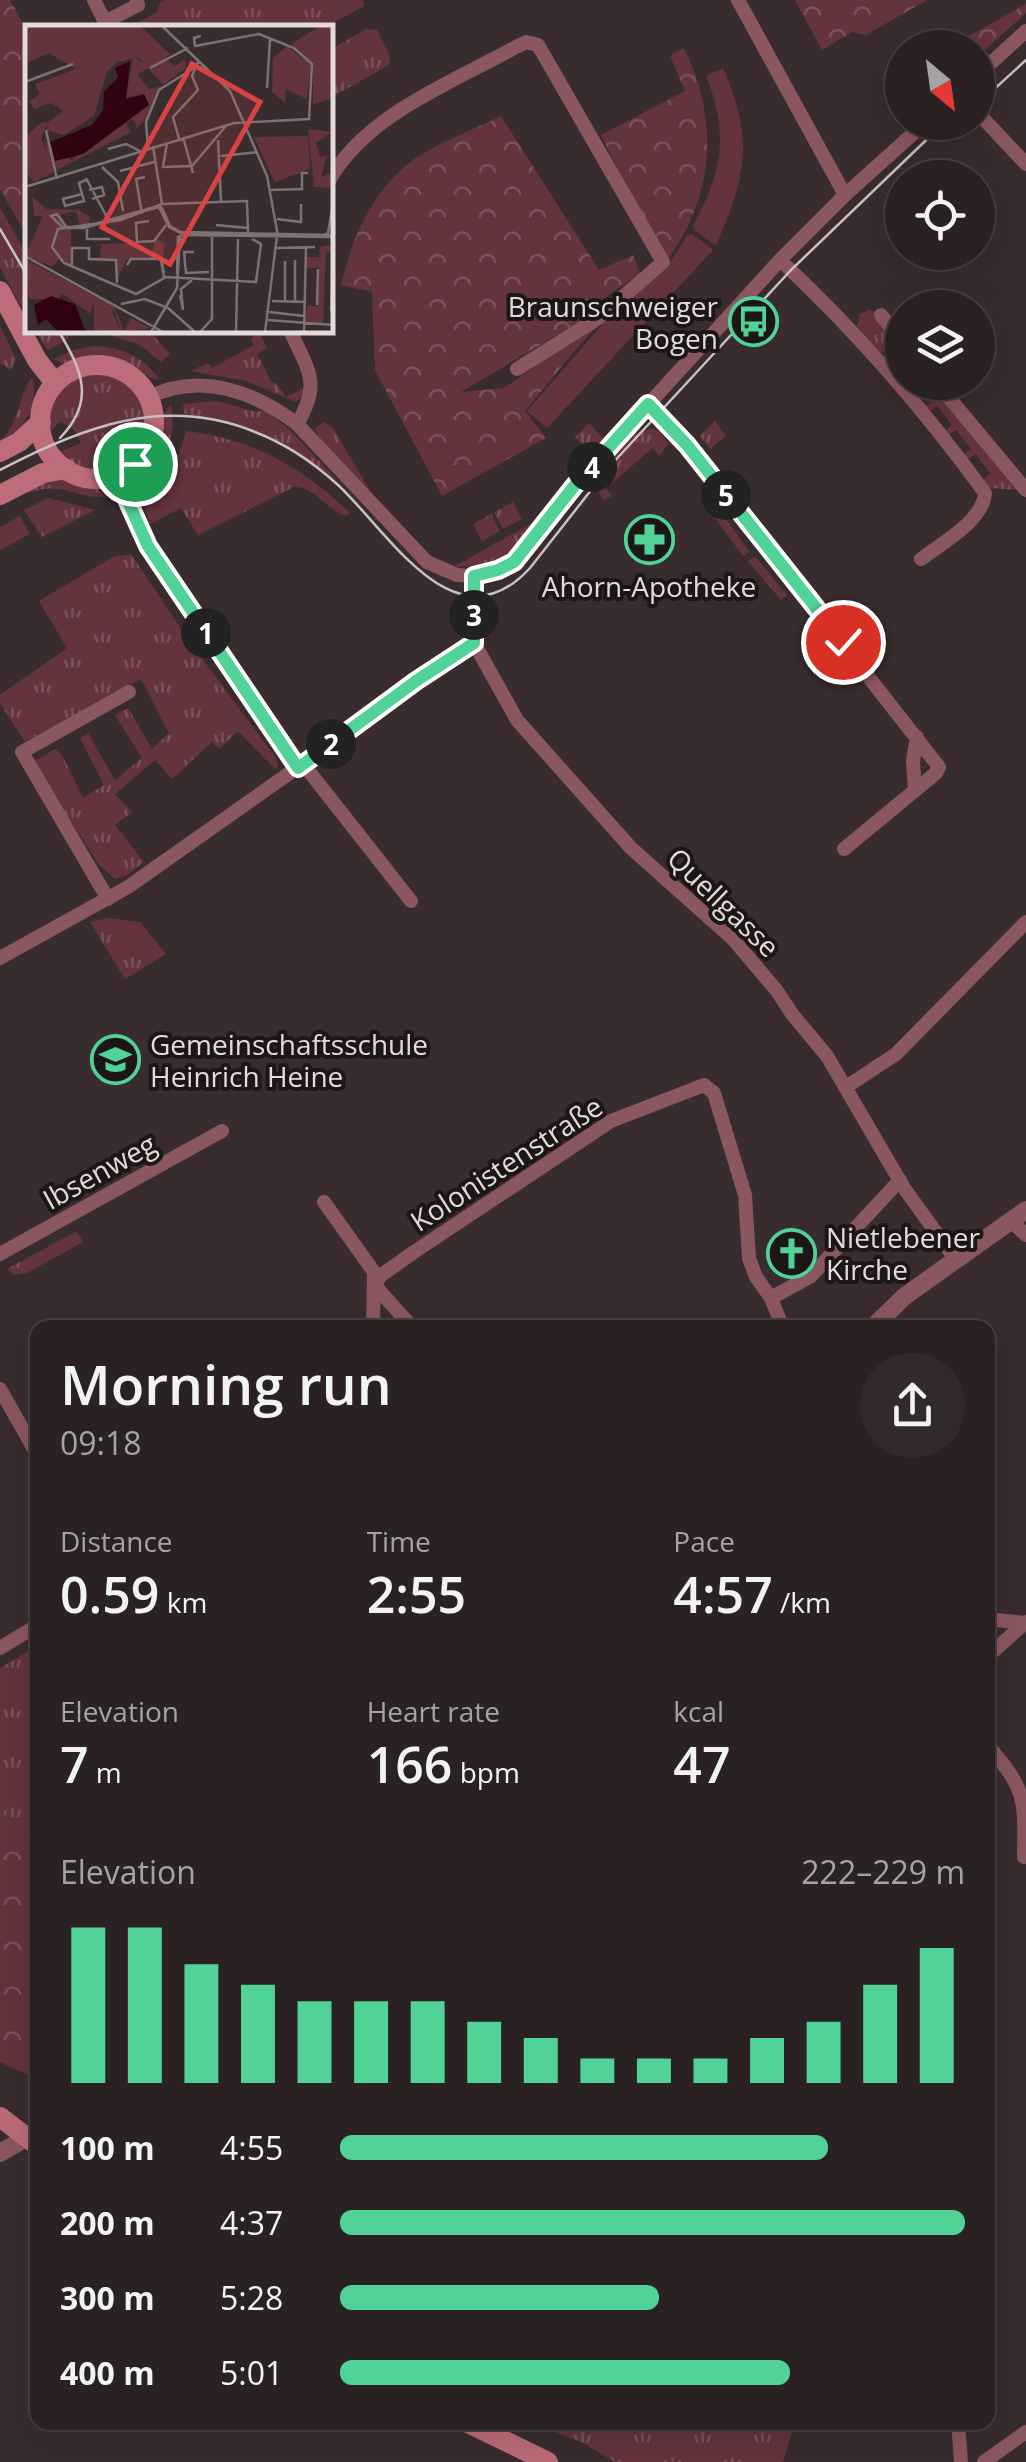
<!DOCTYPE html>
<meta charset="utf-8">
<style>
:root{--surface:#2a2122;--page:#32292a;--text:#f1f3f6;--muted:#a5a3a5;--line:#463e40;--accent:#51d397}
body{margin:0;font-family:"Open Sans",sans-serif;background:var(--page);color:var(--text);height:100vh;display:flex;flex-direction:column;font-size:38px;white-space:nowrap}
*{box-sizing:border-box;margin:0}
p{font-size:32px;color:var(--muted)}
.icon{flex:none;width:55px;height:55px;fill:none;stroke:currentColor;stroke-width:2;stroke-linecap:round;stroke-linejoin:round}
.map{position:relative;flex:1;overflow:hidden}
.details{position:absolute;left:30px;top:1320px;width:965px;height:1110px;display:flex;flex-direction:column;background:var(--surface);border-radius:20px;box-shadow:0 10px 40px #0002,0 0 0 2px var(--line)}
.details>*{flex:none}
.needle{width:65px;rotate:151deg}
.fabs{position:absolute;left:885px;top:30px;display:grid;gap:20px}
.fabs a{display:grid;place-items:center;width:110px;height:110px;border-radius:50%;background:var(--surface);box-shadow:0 10px 40px #0002,0 0 0 2px var(--line);font-size:50px}
.pin{position:absolute;display:grid;place-items:center;width:85px;height:85px;color:#fff;margin:-42px;border:5px solid #fff;border-radius:50%;box-shadow:0 2px 10px #0007}
.km{position:absolute;width:50px;height:50px;margin:-25px;border-radius:50%;background:#222;color:#fff;font-size:28px;line-height:50px;text-align:center}
.round{display:grid;place-items:center;flex:none;width:105px;height:105px;border-radius:52px;background:var(--page)}
.head{display:flex;align-items:center;justify-content:space-between;height:170px;padding:0 30px}
h1{font-size:55px;font-weight:600;line-height:75px}
.figures{display:grid;grid-template-columns:repeat(3,1fr);gap:15px;height:170px;padding:10px 30px}
.figures div{display:grid;align-content:center}
.figures b{font-size:50px;font-weight:600}
.figures small{font-size:28px;font-weight:400}
.figures p{font-size:28px}
.chart{height:280px;padding:20px 30px}
.chart p{display:flex;justify-content:space-between}
.chart svg{width:100%;height:180px;margin-top:10px;stroke:var(--accent);stroke-width:6}
ul{padding:0 30px;list-style:none;font-size:32px}
li{display:grid;grid-template-columns:160px 120px 1fr;align-items:center;height:75px}
li i{height:25px;border-radius:12px;background:var(--accent)}
.map>svg:first-child{display:block}
</style>
<div class="map">
<svg width="1026" height="2462" viewBox="0 0 1026 2462">
<defs>
<pattern id="grass-tufts" width="24" height="20" patternUnits="userSpaceOnUse" patternTransform="scale(2.5)"><rect width="24" height="20" fill="#64343c"/><path d="M3 7l-1-3M5 7V3M7 7l1-3M15 17l-1-3M17 17v-4M19 17l1-3" fill="none" stroke="#7a5158"/></pattern>
<pattern id="forest-crowns" width="20" height="18" patternUnits="userSpaceOnUse" patternTransform="scale(2.5)"><rect width="20" height="18" fill="#64343c"/><path d="M2 6a3 3 0 1 1 6 0M12 15a3 3 0 1 1 6 0" fill="none" stroke="#7a5158"/></pattern>
</defs>
<rect width="100%" height="100%" fill="#382c2e"/>
<!-- grass -->
<g fill="url(#grass-tufts)">
<polygon points="165,0 363,0 364,6 325,27 130,27 157,12 160,3"/>
<polygon points="366,29 377,30 390,56 389,65 330,98 330,50"/>
<polygon points="0,208 27,255 27,317 0,268"/>
<polygon points="869,310 875,312 879,323 902,350 902,365 888,347 880,353 857,326 860,314"/>
<polygon points="0,326 16,359 11,370 0,363"/>
<polygon points="35,330 71,330 67,340 48,350"/>
<polygon points="112,330 148,330 170,354 161,362 140,345 107,334"/>
<polygon points="259,333 267,348 257,354 272,383 275,382 286,397 304,388 303,396 296,402 246,381 191,371 208,363 212,368 254,345 251,338"/>
<path d="M 94,346 C 120,347 145,356 159,380 C 140,376 123,361 103,360 C 85,358 71,370 54,359 L 73,350 Z"/>
<path d="M 100,372 C 172,377 155,485 90,472 C 76,469 66,464 57,453 L 81,443 L 74,430 L 60,421 L 48,434 C 44,399 65,376 100,372 Z"/>
<path d="M 32,377 C 40,407 25,428 0,441 C 20,423 17,398 32,377 Z"/>
<polygon points="918,383 929,383 1019,490 988,488 983,480 990,473 976,454 968,459 964,455 971,449 956,430 948,435 945,431 952,425 937,406 929,412 925,407 933,400"/>
<path d="M 217,401 L 256,412 L 265,410 L 291,431 L 338,481 C 282,440 254,424 184,414 L 183,404 Z"/>
<path d="M 171,405 C 178,438 163,469 135,487 C 138,472 146,463 152,450 C 160,434 158,417 171,405 Z"/>
<polygon points="715,421 726,436 710,449 700,436"/>
<polygon points="324,422 333,428 369,489 367,491 319,439 315,428"/>
<polygon points="589,423 603,438 591,452 575,437"/>
<path d="M 652,429 L 659,431 L 669,444 L 659,456 L 653,448 L 606,488 L 612,496 L 603,500 L 592,479 C 605,457 626,431 652,429 Z"/>
<path d="M 186,431 C 253,439 302,467 350,513 L 346,516 C 326,510 316,487 294,487 L 198,535 L 181,508 L 150,524 L 141,497 C 164,479 179,460 186,431 Z"/>
<path d="M 59,476 L 96,486 L 106,497 C 75,499 61,480 29,493 L 24,487 Z"/>
<polygon points="49,498 95,510 42,537 24,510"/>
<polygon points="723,500 726,505 720,511 750,552 743,556 710,511"/>
<polygon points="513,502 522,519 503,529 494,512"/>
<polygon points="491,514 500,531 482,541 473,524"/>
<polygon points="20,516 30,534 0,550 0,527"/>
<path d="M 541,518 C 514,553 501,569 455,566 Z"/>
<polygon points="131,554 189,641 276,758 278,766 275,769 238,731 219,749 212,742 172,779 155,760 115,794 132,812 115,825 144,862 127,875 115,879 99,865 33,762 55,749 62,755 83,798 104,785 80,738 88,733 115,780 142,758 115,715 128,708 152,749 169,733 141,679 25,742 0,703 0,695 67,648 39,601 113,557"/>
<polygon points="755,556 787,595 781,600 748,561"/>
<polygon points="109,918 140,922 166,954 125,979 90,922"/>
<polygon points="77,1231 83,1242 27,1273 15,1275 7,1269"/>
<polygon points="37,1646 37,1853 0,1802 0,1668"/>
<polygon points="532,2423 795,2422 795,2423 783,2462 615,2462 581,2442"/>
</g>
<!-- forest -->
<g fill="url(#forest-crowns)">
<polygon points="0,0 10,0 27,30 27,236 0,189"/>
<polygon points="795,0 927,0 866,35 852,32 822,50"/>
<polygon points="1026,4 1026,13 978,56 978,48 949,47"/>
<path d="M 684,48 C 719,119 715,194 668,259 C 650,283 622,302 601,323 C 573,350 550,382 525,411 L 546,438 L 442,496 L 375,370 L 372,292 L 341,285 C 352,238 371,194 409,163 C 430,146 475,129 501,116 L 599,270 L 633,255 L 640,273 L 595,305 L 579,322 L 461,392 L 504,388 L 596,324 L 663,262 L 601,135 L 685,91 L 670,56 Z"/>
<polygon points="0,1802 37,1853 37,2079 0,2062"/>
</g>
<!-- garden -->
<g fill="#64343c">
<path d="M 723,68 C 754,139 747,176 716,245 L 695,231 L 693,225 C 723,172 729,133 706,76 Z"/>
<polygon points="692,234 713,250 547,428 527,411 601,326 670,263 687,236"/>
</g>
<g fill="none" stroke-linecap="round" stroke-linejoin="round">
<!-- minor -->
<g stroke="#8b575f" stroke-width="14">
<polyline points="94,0 105,22 138,5 137,0"/>
<polyline points="738,0 845,195"/>
<polyline points="978,75 1026,31"/>
<polyline points="978,113 1026,164"/>
<path d="M 330,179 C 367,114 453,82 516,47 L 526,42 L 538,45 L 663,262 L 600,317 L 517,369"/>
<path d="M 780,260 C 856,331 924,409 985,493 C 983,521 942,543 921,559"/>
<polyline points="881,315 902,341"/>
<path d="M 290,330 C 308,371 322,382 297,424"/>
<polyline points="936,382 1026,490"/>
<path d="M 149,397 C 201,372 253,391 297,424 L 427,562 L 457,575 L 474,576 L 499,570 L 513,562 L 529,546 L 575,485 L 780,260 L 845,195 L 926,122"/>
<polyline points="647,404 687,445 939,767 936,773 844,849"/>
<polyline points="116,475 148,546 299,768"/>
<polyline points="474,576 474,643 517,720 631,848 733,939 777,991 792,1014 827,1056 904,1188 956,1260"/>
<polyline points="304,765 411,901"/>
<polyline points="915,790 913,761 917,737"/>
<polyline points="108,899 22,752 129,692"/>
<polyline points="0,958 128,887 474,643"/>
<polyline points="846,1087 896,1054 1026,922"/>
<polyline points="324,1202 374,1272 373,1328"/>
<polyline points="1012,1222 1026,1235"/>
<polyline points="0,1254 222,1131"/>
<polyline points="375,1286 380,1276 414,1252 611,1121 704,1085 714,1093 745,1195 749,1258 756,1277 771,1298 783,1328"/>
<polyline points="375,1286 413,1328"/>
<polyline points="771,1298 811,1276 900,1180"/>
<polyline points="0,1389 38,1456"/>
<polyline points="988,1619 1024,1623"/>
<polyline points="0,1648 38,1625"/>
<polyline points="988,1656 1026,1622"/>
<path d="M 988,1746 C 1026,1789 1025,1799 1024,1857"/>
<polyline points="958,2422 961,2462"/>
<polyline points="984,2462 1026,2432"/>
</g>
<!-- tertiary -->
<g stroke="#8b575f" stroke-width="18">
<polyline points="872,1328 905,1296 1026,1210"/>
<polyline points="0,2153 38,2131"/>
</g>
<!-- secondary -->
<g stroke="#bd6c79" stroke-width="20">
<polyline points="0,291 37,360 55,383"/>
<circle cx="97" cy="422" r="57"/>
<polyline points="0,452 19,442 41,422"/>
<polyline points="0,495 43,473 67,469"/>
<polyline points="0,2117 38,2146"/>
<polyline points="466,2422 548,2462"/>
</g>
<!-- tram -->
<g stroke="#c9c0c1" stroke-width="2.5">
<polyline points="978,104 1026,60"/>
<polyline points="0,229 28,277"/>
<path d="M 58,330 C 81,369 97,400 60,438"/>
<path d="M 0,470 C 82,427 164,395 255,432 C 286,444 314,463 338,485 C 389,532 455,650 530,568 L 610,466 L 791,270 L 945,122"/>
</g>
</g>
<g fill="none" stroke-linecap="round" stroke-linejoin="round">
<defs>
<polyline id="route" points="135,464 116,475 148,546 298,768 416,681 474,643 474,576 498,570 514,562 575,485 648,404 687,445 843,642"/>
</defs>
<!-- route casing -->
<use href="#route" stroke="#fff" stroke-width="20"/>
<!-- route -->
<use href="#route" stroke="#51d397" stroke-width="12"/>
</g>
<!-- icons -->
<defs>
<symbol id="bus-ring" viewBox="-11 -11 22 22"><circle r="9.5" fill="#1c1617" stroke="#51d397" stroke-width="1.5"/><path d="M-5-6H5V4H4V6H2V4H-2V6H-4V4H-5ZM-3.5-4V0h7V-4ZM-3.5 1.2v1.5H-2V1.2ZM2 1.2v1.5H3.5V1.2Z" fill="#51d397"/></symbol>
<symbol id="pharmacy-ring" viewBox="-11 -11 22 22"><circle r="9.5" fill="#1c1617" stroke="#51d397" stroke-width="1.5"/><path d="M-2-6h4v4h4v4h-4v4h-4v-4h-4v-4h4Z" fill="#51d397"/></symbol>
<symbol id="school-ring" viewBox="-11 -11 22 22"><circle r="9.5" fill="#1c1617" stroke="#51d397" stroke-width="1.5"/><path d="M0-5L7-2L0 1L-7-2ZM-4 1L0 2.5L4 1V4Q0 6-4 4Z" fill="#51d397"/></symbol>
<symbol id="church-ring" viewBox="-11 -11 22 22"><circle r="9.5" fill="#1c1617" stroke="#51d397" stroke-width="1.5"/><path d="M-1.2-6h2.4v3.5h3.3v2.4h-3.3V6h-2.4V-.1h-3.3v-2.4h3.3Z" fill="#51d397"/></symbol>
</defs>
<g fill-rule="evenodd">
<use href="#bus-ring" x="726" y="294" width="55" height="55"/>
<use href="#pharmacy-ring" x="622" y="512" width="55" height="55"/>
<use href="#school-ring" x="88" y="1032" width="55" height="55"/>
<use href="#church-ring" x="764" y="1226" width="55" height="55"/>
</g>
<g text-anchor="middle" dominant-baseline="central" stroke-width="8" stroke-linejoin="round" paint-order="stroke">
<!-- poi labels -->
<g font-size="28" fill="#e2dadb" stroke="#1c1617" text-anchor="start">
<text x="718" y="306" text-anchor="end">Braunschweiger<tspan x="718" dy="32">Bogen</tspan></text>
<text x="649" y="586" text-anchor="middle">Ahorn-Apotheke</text>
<text x="150" y="1044">Gemeinschaftsschule<tspan x="150" dy="32">Heinrich Heine</tspan></text>
<text x="826" y="1237">Nietlebener<tspan x="826" dy="32">Kirche</tspan></text>
</g>
<!-- street labels -->
<g font-size="28" fill="#e2dadb" stroke="#1c1617">
<text transform="translate(724 902) rotate(44)">Quellgasse</text>
<text transform="translate(506 1163) rotate(-33)">Kolonistenstraße</text>
<text transform="translate(99 1171) rotate(-29)">Ibsenweg</text>
</g>
</g>
<!-- overview -->
<g transform="translate(25 25)">
<rect width="308" height="308" fill="#382c2e"/>
<path d="M 108,31 L 125,43 L 112,49 L 124,64 L 138,60 L 125,90 L 112,103 L 108,94 L 101,98 L 106,107 L 9,157 L 0,146 L 0,111 L 16,98 L 23,97 L 16,114 L 23,129 L 19,115 L 46,135 L 124,80 L 119,69 L 101,73 ZM 283,104 L 307,107 L 307,113 L 305,108 L 291,118 L 295,132 L 302,131 L 296,152 L 307,147 L 307,163 L 289,162 ZM 7,171 L 21,184 L 54,185 L 65,192 L 64,200 L 55,200 L 51,186 L 35,190 L 46,204 L 46,241 L 34,234 L 27,242 L 0,230 L 18,191 L 9,191 ZM 140,215 L 133,217 L 140,218 L 138,233 L 101,235 L 92,256 L 92,235 L 75,234 L 76,219 L 110,218 L 120,229 L 129,225 L 129,216 Z" fill="#64343c"/>
<path d="M 0,0 L 114,0 L 145,29 L 140,34 L 150,41 L 160,34 L 161,43 L 138,60 L 113,32 L 92,37 L 82,47 L 69,91 L 39,110 L 24,106 L 19,115 L 23,97 L 38,86 L 26,78 L 9,84 L 4,76 L 15,69 L 10,59 L 51,44 L 24,28 L 0,39 ZM 297,0 L 307,0 L 307,74 L 288,79 L 288,38 L 266,19 ZM 307,220 L 307,229 L 301,226 L 298,299 L 280,297 L 282,281 L 293,281 L 294,243 L 282,243 L 282,232 L 294,232 L 295,222 ZM 0,234 L 89,281 L 99,306 L 106,293 L 126,303 L 96,307 L 90,287 L 69,274 L 66,289 L 36,268 L 34,274 L 4,274 Z" fill="#64343c"/>
<path d="M 262,21 L 286,39 L 282,74 L 261,64 L 260,78 L 247,67 L 248,33 ZM 283,111 L 285,144 L 250,157 L 229,112 ZM 69,274 L 85,282 L 96,307 L 69,307 Z" fill="#64343c"/>
<path d="M 105,36 L 101,74 L 119,69 L 124,80 L 58,129 L 30,136 L 25,117 L 67,100 L 78,85 L 79,67 L 93,52 L 90,43 ZM 26,271 L 50,279 L 61,307 L 33,307 L 21,294 L 13,300 L 9,280 Z" fill="#310310"/>
<path fill="none" stroke="#7c7273" stroke-width="2.5" d="M 136,0 L 205,66 L 242,151 L 253,211M 125,43 L 163,23M 0,57 L 48,39M 242,63 L 245,14M 21,105 L 32,154M 158,112 L 168,148M 154,114 L 148,92 L 173,65 L 167,51 L 173,37M 193,115 L 196,176M 142,118 L 138,142 L 167,141M 128,121 L 137,179M 123,122 L 121,97 L 134,65 L 172,41M 83,124 L 101,119 L 115,126M 196,131 L 233,127M 167,141 L 201,101M 77,142 L 93,157 L 98,186M 95,146 L 129,137M 61,153 L 85,198M 0,162 L 209,98 L 284,94 L 287,39 L 269,23 L 234,9 L 170,21 L 169,13 L 176,11M 64,165 L 77,162 L 79,170 L 67,174M 246,165 L 277,164 L 277,148 L 283,148M 57,169 L 38,174 L 40,181 L 59,176 L 54,158 L 61,155M 137,179 L 96,195 L 33,204 L 27,222 L 39,238 L 111,269 L 141,252 L 231,257 L 236,219 L 227,214M 137,179 L 222,176 L 223,207M 117,189 L 111,154 L 120,152M 252,194 L 276,197 L 276,179M 124,196 L 111,198 L 112,217 L 129,216 L 141,200M 191,200 L 223,203M 62,204 L 62,214 L 85,214M 158,210 L 308,212M 308,210 L 156,207 L 145,201 L 138,185 L 136,182 L 133,181 L 59,202 L 41,202 L 32,189 L 26,191 L 38,203 L 59,203 L 134,182 L 144,202 L 156,208 L 308,210M 297,211 L 303,208 L 308,178M 252,223 L 290,222M 169,227 L 159,227 L 161,248 L 184,247M 0,231 L 138,307M 47,240 L 47,223 L 64,223 L 64,234 L 91,235 L 92,258M 102,240 L 106,234 L 136,234M 139,248 L 136,234 L 139,253M 152,249 L 153,212 L 161,208M 155,270 L 158,285 L 156,264 L 167,255M 247,276 L 280,277M 260,277 L 260,236M 270,277 L 270,235M 96,279 L 120,274 L 143,283M 292,280 L 293,244M 143,283 L 170,307M 306,286 L 308,229M 244,287 L 279,291M 243,295 L 308,300M 126,307 L 152,263 L 155,212M 175,307 L 187,294 L 187,210M 211,307 L 213,214M 240,307 L 252,211M 279,307 L 281,223"/>
<path fill="#d84343" fill-opacity="0.15" stroke="#d84343" stroke-width="5" d="M 167,39 L 235,77 L 145,239 L 77,202 Z"/>
<rect width="308" height="308" fill="none" stroke="#e2dadb" stroke-width="5"/>
</g>
</svg>
<div class="fabs">
<a><svg class="needle" viewBox="-14 -14 28 28"><path d="M0-13l5 13h-10z" fill="#e53935"/><path d="M0 13l5-13h-10z" fill="#a5a3a5"/></svg></a>
<a><svg class="icon" aria-label="locate" viewBox="0 0 24 24"><circle cx="12" cy="12" r="6"/><path d="M12 2v4M12 18v4M2 12h4M18 12h4"/></svg></a>
<a><svg class="icon" aria-label="layers" viewBox="0 0 24 24"><path d="M12 4l9 5-9 5-9-5zM3 14l9 5 9-5"/></svg></a>
</div>
<div class="pin" style="left:135px;top:464px;background:#1e9e55"><svg class="icon" aria-label="arrive" viewBox="0 0 24 24"><path d="M6 21V4h12l-3 4 3 4H6"/></svg></div>
<div class="pin" style="left:843px;top:642px;background:#d93025"><svg class="icon" aria-label="check" viewBox="0 0 24 24"><path d="M5 12l5 5 9-10"/></svg></div>
<b class="km" style="left:206px;top:633px">1</b>
<b class="km" style="left:331px;top:744px">2</b>
<b class="km" style="left:474px;top:615px">3</b>
<b class="km" style="left:592px;top:467px">4</b>
<b class="km" style="left:726px;top:495px">5</b>
<section class="details">
<div class="head"><div><h1>Morning run</h1><p>09:18</p></div><a class="round"><svg class="icon" aria-label="share" viewBox="0 0 24 24"><path d="M12 15V3M7 8l5-5 5 5M5 13v7h14v-7"/></svg></a></div>
<div class="figures">
<div><p>Distance</p><b>0.59<small> km</small></b></div>
<div><p>Time</p><b>2:55</b></div>
<div><p>Pace</p><b>4:57<small> /km</small></b></div>
</div>
<div class="figures">
<div><p>Elevation</p><b>7<small> m</small></b></div>
<div><p>Heart rate</p><b>166<small> bpm</small></b></div>
<div><p>kcal</p><b>47</b></div>
</div>
<div class="chart"><p><span>Elevation</span>222–229 m</p>
<svg viewBox="0 0 160 44" preserveAspectRatio="none"><path d="M5 44V6M15 44V6M25 44V15M35 44V20M45 44V24M55 44V24M65 44V24M75 44V29M85 44V33M95 44V38M105 44V38M115 44V38M125 44V33M135 44V29M145 44V20M155 44V11"/></svg>
</div>
<ul>
<li><b>100 m</b>4:55<i style="width:78%"></i></li>
<li><b>200 m</b>4:37<i style="width:100%"></i></li>
<li><b>300 m</b>5:28<i style="width:51%"></i></li>
<li><b>400 m</b>5:01<i style="width:72%"></i></li>
</ul>
</section>
</div>
